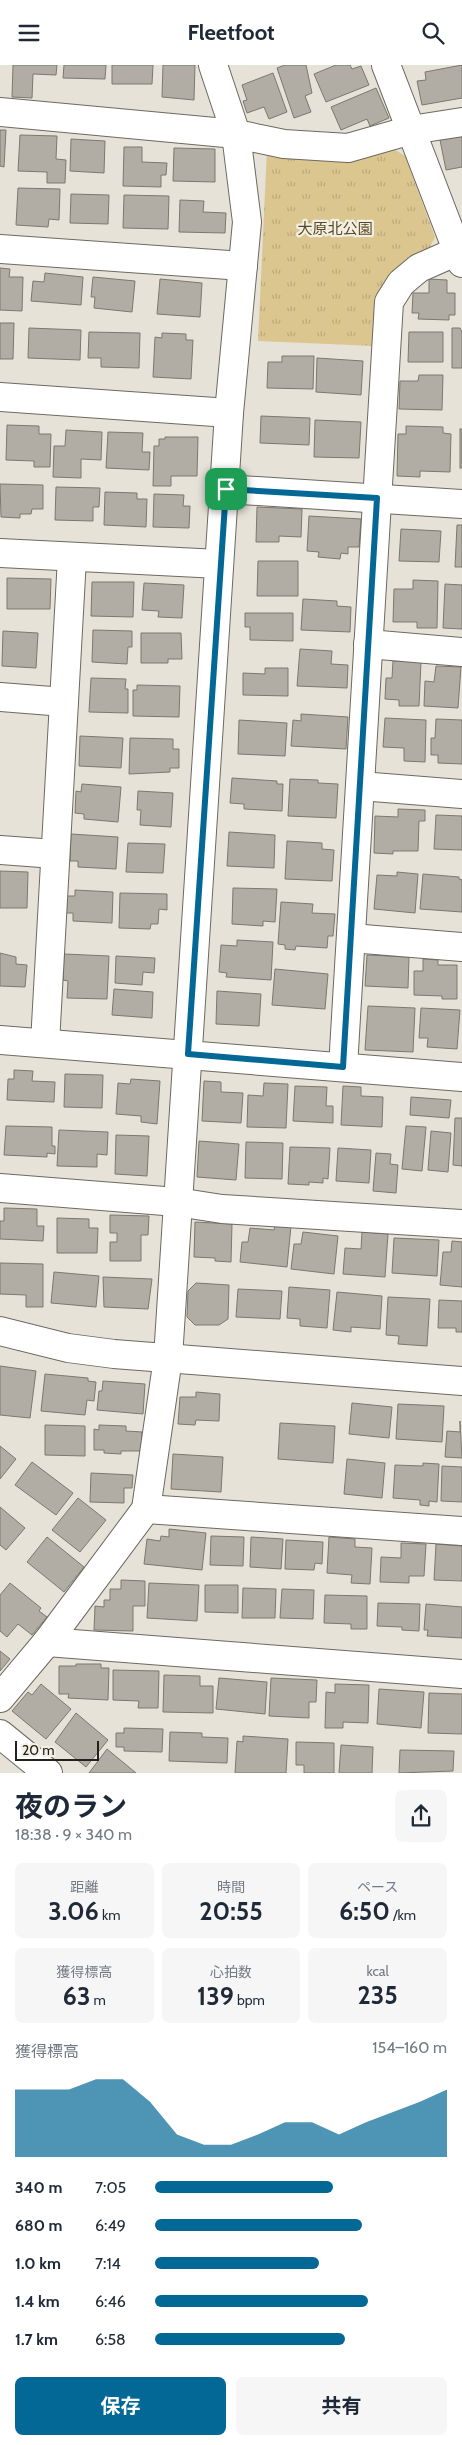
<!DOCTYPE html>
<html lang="ja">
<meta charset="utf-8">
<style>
:root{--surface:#fff;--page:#f6f6f7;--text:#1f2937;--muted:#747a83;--accent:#046897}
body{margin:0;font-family:Cabin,"Noto Sans JP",sans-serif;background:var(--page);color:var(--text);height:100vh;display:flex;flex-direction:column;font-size:19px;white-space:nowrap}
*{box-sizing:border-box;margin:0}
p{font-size:16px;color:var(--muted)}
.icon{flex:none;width:28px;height:28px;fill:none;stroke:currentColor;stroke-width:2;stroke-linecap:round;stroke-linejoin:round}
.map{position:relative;height:1708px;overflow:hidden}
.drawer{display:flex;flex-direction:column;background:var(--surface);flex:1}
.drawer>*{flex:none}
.scale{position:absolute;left:15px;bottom:12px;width:84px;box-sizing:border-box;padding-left:5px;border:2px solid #23211d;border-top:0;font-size:14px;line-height:18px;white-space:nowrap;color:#23211d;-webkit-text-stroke:4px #f3efe5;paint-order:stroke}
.pin{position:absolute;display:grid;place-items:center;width:42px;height:42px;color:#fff;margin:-21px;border-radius:10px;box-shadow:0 2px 8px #0006}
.round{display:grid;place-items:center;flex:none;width:52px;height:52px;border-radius:8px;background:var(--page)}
.summary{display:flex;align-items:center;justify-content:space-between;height:85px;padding:0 15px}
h1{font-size:28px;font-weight:700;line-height:38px}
.metrics{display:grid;grid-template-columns:repeat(3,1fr);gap:8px;height:85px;padding:5px 15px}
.metrics div{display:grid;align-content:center;border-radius:8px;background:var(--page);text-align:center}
.metrics b{font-size:25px;font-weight:700}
.metrics small{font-size:14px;font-weight:400}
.metrics p{font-size:14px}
.chart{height:140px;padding:10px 15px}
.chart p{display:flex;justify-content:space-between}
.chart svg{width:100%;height:90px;margin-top:5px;fill:var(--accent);opacity:.7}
.action{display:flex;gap:10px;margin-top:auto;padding:10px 15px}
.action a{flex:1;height:58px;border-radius:8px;background:var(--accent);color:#fff;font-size:20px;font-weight:700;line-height:58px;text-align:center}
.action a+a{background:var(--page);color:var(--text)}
ul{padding:0 15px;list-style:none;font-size:16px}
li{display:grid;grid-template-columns:80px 60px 1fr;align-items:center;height:38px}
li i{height:12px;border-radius:6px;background:var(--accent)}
header{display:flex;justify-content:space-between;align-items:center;height:65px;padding:0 15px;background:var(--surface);font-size:22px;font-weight:700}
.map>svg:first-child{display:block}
</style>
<header><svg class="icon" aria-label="menu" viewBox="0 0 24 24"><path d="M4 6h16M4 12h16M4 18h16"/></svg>Fleetfoot<svg class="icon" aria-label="search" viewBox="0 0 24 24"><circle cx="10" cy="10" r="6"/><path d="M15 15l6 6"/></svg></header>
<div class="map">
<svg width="462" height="1708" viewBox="0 0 462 1708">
<defs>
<pattern id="park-tufts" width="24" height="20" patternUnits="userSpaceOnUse" patternTransform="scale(1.25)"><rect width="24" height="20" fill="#dcc690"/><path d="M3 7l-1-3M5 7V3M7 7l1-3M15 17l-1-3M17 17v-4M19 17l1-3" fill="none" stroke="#bcaa7c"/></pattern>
</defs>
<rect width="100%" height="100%" fill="#e6e2d8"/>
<!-- park -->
<polygon fill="url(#park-tufts)" points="391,82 405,91 435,172 430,182 393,210 375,281 258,276 267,84"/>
<!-- building -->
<g fill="#b1ada4" stroke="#7b786f">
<polygon points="13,0 57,0 56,10 33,9 32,33 12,32"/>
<polygon points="64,0 106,0 105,14 63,13"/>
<polygon points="112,0 153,0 152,19 112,19"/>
<polygon points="163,0 195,0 194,35 162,32"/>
<polygon points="285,0 306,0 312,28 305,31 311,47 294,53 277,3"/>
<polygon points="336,0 350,0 352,4 361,1 369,20 326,37 314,9"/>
<polygon points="462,0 462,33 422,40 417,16 426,15 425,7"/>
<polygon points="273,8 287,47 269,54 264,42 247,48 243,36 247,35 242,20"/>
<polygon points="376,23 389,53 370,61 367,54 341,65 331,42"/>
<polygon points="0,65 6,65 4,102 0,101"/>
<polygon points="20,70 57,71 56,94 66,95 65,118 47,118 47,107 18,106"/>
<polygon points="462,71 462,102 446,105 440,75"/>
<polygon points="71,74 105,76 104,108 70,106"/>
<polygon points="124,82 142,82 142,97 167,98 166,110 161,110 161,122 123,121"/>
<polygon points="174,83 215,84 215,117 173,116"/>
<polygon points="18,123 60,124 59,155 49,154 48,162 16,160"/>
<polygon points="71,129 109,130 108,159 70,158"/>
<polygon points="124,130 169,131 168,164 123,163"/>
<polygon points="180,135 204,136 203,147 226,148 225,168 179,167"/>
<polygon points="0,203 10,204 9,212 23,212 22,246 0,245"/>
<polygon points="45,208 83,212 81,240 31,236 33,216 44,217"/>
<polygon points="93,212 135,216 132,247 94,243 95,232 91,232"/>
<polygon points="160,214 202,218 200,252 157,249"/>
<polygon points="429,214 447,215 447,228 455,228 455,250 449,250 449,255 418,254 419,248 412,248 413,228 429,228"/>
<polygon points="0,258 14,258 13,294 0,294"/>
<polygon points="29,263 81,265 80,295 28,293"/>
<polygon points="452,263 460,263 462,267 462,303 452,303"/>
<polygon points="89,267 140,268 139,303 101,302 101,293 88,293"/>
<polygon points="409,267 443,267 443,297 408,297"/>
<polygon points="162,268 186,269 186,275 193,275 191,314 153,312 155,272 162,273"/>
<polygon points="282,291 314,291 313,324 267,323 268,297 282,297"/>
<polygon points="317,293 363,296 361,330 316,327"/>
<polygon points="419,310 443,310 442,345 399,344 400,316 418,316"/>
<polygon points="261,351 310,353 309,380 260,378"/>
<polygon points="315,355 361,357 359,393 314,392"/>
<polygon points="7,360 39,361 39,369 51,369 50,402 34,402 34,396 6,395"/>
<polygon points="406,361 443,362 443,368 451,369 450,407 420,406 420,412 397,411 398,369 406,369"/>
<rect x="460" y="364" width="2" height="39"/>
<polygon points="66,365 102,367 101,395 81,394 81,413 53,412 54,381 65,381"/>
<polygon points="108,367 143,368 142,387 150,387 149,405 106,403"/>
<polygon points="165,372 198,372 197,411 171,411 171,421 153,421 154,381 159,381 159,374 165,374"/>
<polygon points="0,419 43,420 43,444 32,444 31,449 20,449 20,453 1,452"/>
<polygon points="56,422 100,423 99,442 93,442 93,456 55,455"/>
<polygon points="105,427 137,428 137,434 147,434 146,462 104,460"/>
<polygon points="154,429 184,430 183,441 190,441 189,463 153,462"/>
<polygon points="257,442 302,444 301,472 279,471 279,477 256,477"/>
<polygon points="309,451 361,454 359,482 348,482 348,489 341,488 340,494 318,492 319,487 307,486"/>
<polygon points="457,460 462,460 462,502 455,502"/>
<polygon points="401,464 441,466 439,497 399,496"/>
<polygon points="258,496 298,496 298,531 257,531"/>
<polygon points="7,513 51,514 50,544 7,544"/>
<polygon points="413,515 438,516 437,563 417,563 417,557 393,557 394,524 413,524"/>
<polygon points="92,517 134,517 133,552 91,551"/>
<polygon points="144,518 184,520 182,553 158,552 159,546 142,545"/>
<polygon points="445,519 462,520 462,564 443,563"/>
<polygon points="303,534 337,536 337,541 351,542 350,567 301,565"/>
<polygon points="245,548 293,548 293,576 250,575 250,562 245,562"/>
<polygon points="93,565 132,566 132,582 128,582 127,599 92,597"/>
<polygon points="3,566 38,568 36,603 2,601"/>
<polygon points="141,568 181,568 182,594 168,594 168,598 141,598"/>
<polygon points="300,584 332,586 331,599 348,600 347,623 297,621"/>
<polygon points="393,596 421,597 419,641 399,641 399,635 385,634 386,613 392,613"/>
<polygon points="436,601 461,602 458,643 424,641 425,616 434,617"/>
<polygon points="265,603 288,603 288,631 243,630 243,608 265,609"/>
<polygon points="91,613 126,614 125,624 128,624 128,648 89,647"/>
<polygon points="137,620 180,621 179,652 133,651 133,625 137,625"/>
<polygon points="301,649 348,652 346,684 291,681 293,655 301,656"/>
<polygon points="385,653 426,655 425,697 404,696 404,683 383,682"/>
<polygon points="436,654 462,655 462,699 438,698 438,690 431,690 431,673 435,673"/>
<polygon points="239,655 287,658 285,691 238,689"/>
<polygon points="80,671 123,673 121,703 79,701"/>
<polygon points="130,673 173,674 173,684 179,684 179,703 170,703 170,707 129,709"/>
<polygon points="232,713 277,716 277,719 283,719 282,746 244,744 244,739 230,738"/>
<polygon points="290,714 318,715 318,718 338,719 336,753 288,751"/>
<polygon points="82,719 121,722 118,757 84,754 84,749 75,748 76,726 81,727"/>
<polygon points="138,726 173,728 171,762 140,760 141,745 137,745"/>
<polygon points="398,744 425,745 425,756 419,756 418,786 393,786 393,789 374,788 375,751 398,752"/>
<polygon points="436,750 462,751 462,785 434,784"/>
<polygon points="229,767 275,770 274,803 227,801"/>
<polygon points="71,769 118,772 116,804 78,802 78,796 70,796"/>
<polygon points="287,776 322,778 322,784 334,785 332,816 285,814"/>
<polygon points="128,778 165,779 163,808 126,807"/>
<polygon points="0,806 28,807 27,843 0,843"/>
<polygon points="397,807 418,809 415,848 374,844 377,810 397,811"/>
<polygon points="423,809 459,812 459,814 462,815 462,847 420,844"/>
<polygon points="233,823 277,824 275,857 263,856 263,861 232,859"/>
<polygon points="75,825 113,827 112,858 73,856 73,848 66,848 67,831 75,831"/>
<polygon points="120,828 167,829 167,845 159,844 158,859 151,859 150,864 119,863"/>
<polygon points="281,837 313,839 312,848 335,849 333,871 328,871 327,883 296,881 295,885 285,884 285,880 278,879"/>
<polygon points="237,875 273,877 271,915 226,912 227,908 219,907 221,880 237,881"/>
<polygon points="0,888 16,892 16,899 27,900 25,922 0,921"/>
<polygon points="64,889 109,891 107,934 67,933 68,916 63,915"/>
<polygon points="367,890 409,892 408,923 365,921"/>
<polygon points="116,891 155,893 154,908 143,907 142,920 115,918"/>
<polygon points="423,894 438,895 438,900 457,900 457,934 442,934 442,931 414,930 414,906 423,906"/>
<polygon points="275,904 328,909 325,944 272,940"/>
<polygon points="114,924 153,927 152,953 112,950"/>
<polygon points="217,926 261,929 259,961 216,959"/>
<polygon points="368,941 415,943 413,987 365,985"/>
<polygon points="421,943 460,945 457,984 427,982 428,973 419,973"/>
<polygon points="14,1005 33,1006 32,1016 55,1017 54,1037 7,1035 8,1014 14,1014"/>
<polygon points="65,1009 103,1010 102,1043 64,1042"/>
<polygon points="131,1014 160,1016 157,1059 141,1057 141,1051 116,1049 118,1018 130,1019"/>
<polygon points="204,1016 221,1017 221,1027 243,1028 241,1058 202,1056"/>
<polygon points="264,1018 288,1019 286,1063 247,1062 248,1030 263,1031"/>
<polygon points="295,1021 327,1022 326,1041 333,1041 333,1058 293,1056"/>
<polygon points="343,1021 361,1022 361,1031 383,1032 382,1062 341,1060"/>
<polygon points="411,1032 451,1035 449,1053 410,1050"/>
<polygon points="455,1053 462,1053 462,1101 453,1100"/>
<polygon points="6,1061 52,1062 52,1081 55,1081 55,1089 47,1088 47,1092 4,1090"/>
<polygon points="406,1061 426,1062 422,1106 402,1104"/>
<polygon points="59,1065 108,1067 107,1090 97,1089 97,1102 57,1101"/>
<polygon points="431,1066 451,1068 448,1107 428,1105"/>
<polygon points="116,1070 149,1071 147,1111 115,1109"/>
<polygon points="199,1076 239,1079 236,1115 197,1112"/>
<polygon points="246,1077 283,1078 282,1114 245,1113"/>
<polygon points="290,1082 330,1083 328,1114 323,1113 323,1118 309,1117 309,1120 288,1119"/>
<polygon points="338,1083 371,1085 369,1118 336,1116"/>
<polygon points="376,1088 391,1089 390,1099 398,1100 396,1128 373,1126"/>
<polygon points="4,1143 37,1144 37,1161 44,1161 43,1176 0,1174 0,1156 4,1156"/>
<polygon points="110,1150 149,1151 148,1170 141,1170 141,1196 110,1196 110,1177 117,1177 117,1168 110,1168"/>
<polygon points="57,1153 89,1154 89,1163 98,1163 97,1188 57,1188"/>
<polygon points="195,1157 232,1159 231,1197 215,1196 215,1193 194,1192"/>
<polygon points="275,1160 291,1161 287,1202 240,1197 242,1177 248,1177 250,1163 274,1165"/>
<polygon points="303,1167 338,1171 334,1209 291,1204 294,1179 301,1179"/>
<polygon points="362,1167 388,1169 385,1212 343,1209 345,1183 361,1184"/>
<polygon points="394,1173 439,1175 437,1211 392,1208"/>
<polygon points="452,1176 462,1177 462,1222 440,1220 443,1187 451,1187"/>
<polygon points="0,1198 43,1199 43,1242 26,1242 26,1230 0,1229"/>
<polygon points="54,1207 99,1211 96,1242 51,1238"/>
<polygon points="103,1212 152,1214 148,1244 104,1242"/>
<polygon points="196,1218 229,1220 228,1254 219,1260 195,1260 187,1252 188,1226"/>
<polygon points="289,1222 330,1225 327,1263 300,1261 300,1254 287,1253"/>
<polygon points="238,1224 282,1226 280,1254 236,1252"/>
<polygon points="337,1227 382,1231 380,1264 351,1262 351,1267 333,1265"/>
<polygon points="388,1232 430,1234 427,1281 398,1279 399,1271 386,1270"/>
<polygon points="439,1235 462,1236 462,1267 456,1267 456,1263 438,1263"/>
<polygon points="0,1301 36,1306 30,1353 0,1350"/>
<polygon points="45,1309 88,1313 88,1316 96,1317 94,1336 87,1335 85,1350 41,1346"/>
<polygon points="103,1316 145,1319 143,1349 97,1345 99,1326 102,1326"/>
<polygon points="196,1327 220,1329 219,1356 196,1355 195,1360 178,1359 180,1332 196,1332"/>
<polygon points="352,1338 392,1342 389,1373 349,1369"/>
<polygon points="398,1339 444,1341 442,1377 396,1374"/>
<polygon points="460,1356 462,1393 445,1392 447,1366 460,1367"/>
<polygon points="280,1358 335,1361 333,1398 278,1394"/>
<polygon points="45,1360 85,1361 85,1391 45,1390"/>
<polygon points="99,1360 126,1361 126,1366 142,1367 141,1386 121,1386 121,1389 104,1388 104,1385 94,1385 94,1364 99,1365"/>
<polygon points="0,1381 16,1394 0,1414"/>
<polygon points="173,1389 223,1392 221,1427 171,1424"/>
<polygon points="347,1394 385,1398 382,1433 344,1429"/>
<polygon points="32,1397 73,1428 56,1450 15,1420"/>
<polygon points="423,1398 439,1399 437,1437 429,1436 429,1441 420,1440 420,1435 393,1433 395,1400 423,1401"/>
<polygon points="442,1401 462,1402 462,1437 441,1436"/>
<polygon points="91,1408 133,1410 132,1423 124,1423 124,1438 90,1437"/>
<polygon points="78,1433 106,1455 80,1487 52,1465"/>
<polygon points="0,1442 25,1463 6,1485 0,1480"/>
<polygon points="169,1464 206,1468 202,1505 144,1499 147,1474 160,1476 161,1471 169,1472"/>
<polygon points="211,1471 244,1472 243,1501 210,1500"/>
<polygon points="47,1472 84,1502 64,1527 27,1497"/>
<polygon points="251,1472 283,1474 281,1504 250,1502"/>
<polygon points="329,1472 355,1474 355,1482 372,1483 370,1519 351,1518 352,1510 327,1508"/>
<polygon points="286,1475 323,1477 322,1499 315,1498 314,1505 285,1504"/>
<polygon points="401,1478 426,1479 424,1511 409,1511 409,1518 380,1517 381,1492 401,1493"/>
<polygon points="436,1479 462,1481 462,1516 434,1515"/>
<polygon points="121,1515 145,1516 145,1541 133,1541 133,1566 94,1565 95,1541 104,1542 104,1535 110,1535 110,1524 121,1524"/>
<polygon points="10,1518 41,1543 39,1546 47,1552 32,1570 18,1559 7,1572 0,1566 0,1530"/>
<polygon points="149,1518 199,1520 197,1556 147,1553"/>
<polygon points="205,1520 238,1520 238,1548 205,1547"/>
<polygon points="243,1523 276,1524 275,1553 242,1553"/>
<polygon points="282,1524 314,1525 313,1554 280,1553"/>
<polygon points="325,1530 367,1531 367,1564 351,1564 351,1559 324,1558"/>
<polygon points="378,1538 420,1539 419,1566 402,1565 402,1562 377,1561"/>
<polygon points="426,1539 462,1542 462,1573 427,1571 428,1565 424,1565"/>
<polygon points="0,1586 10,1594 0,1606"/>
<polygon points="76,1599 101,1599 101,1603 109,1603 108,1635 68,1633 69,1629 59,1629 59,1601 76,1601"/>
<polygon points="113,1605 159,1606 158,1643 138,1643 139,1636 113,1635"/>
<polygon points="164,1610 200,1611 200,1621 213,1621 213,1648 163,1647"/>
<polygon points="219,1613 267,1617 265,1649 216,1644"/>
<polygon points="271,1613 317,1615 316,1637 309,1637 309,1653 269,1651"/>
<polygon points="41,1619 71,1644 46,1674 12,1646 28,1627 32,1630"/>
<polygon points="335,1619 369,1620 368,1658 343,1657 343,1663 325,1663 326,1627 335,1628"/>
<polygon points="379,1624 424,1627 421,1663 377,1659"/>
<polygon points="429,1628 462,1629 462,1669 428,1668"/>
<polygon points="76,1648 108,1675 86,1702 55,1677"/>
<polygon points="124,1663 163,1664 162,1687 124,1686 124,1682 116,1682 116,1668 124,1668"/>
<polygon points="170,1667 202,1668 202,1672 228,1673 227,1698 169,1696"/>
<polygon points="243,1671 288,1674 286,1708 235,1708 237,1676 243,1677"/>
<polygon points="296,1677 334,1678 334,1708 304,1708 304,1700 296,1700"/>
<polygon points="341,1680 373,1682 372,1708 339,1708"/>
<polygon points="107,1684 136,1708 89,1708"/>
<polygon points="400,1685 454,1686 453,1706 399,1708"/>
</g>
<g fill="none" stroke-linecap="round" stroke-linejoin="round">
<defs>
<g id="minor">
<polyline points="386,0 462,198"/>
<polyline points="0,47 236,69 284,79 348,83 411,65 462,57"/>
<polyline points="0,184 243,201"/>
<polyline points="0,332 229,348"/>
<polyline points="226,424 462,439"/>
<polyline points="0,488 219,499"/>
<polyline points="368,579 462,587"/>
<polyline points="0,632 64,637"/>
<polyline points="360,721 462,729"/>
<polyline points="0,785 55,789"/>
<polyline points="351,873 462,882"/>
<polyline points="0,975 462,1012"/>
<polyline points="45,978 72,493"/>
<polyline points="343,1002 389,237 401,218 419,203 462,184"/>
<polyline points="0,1123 177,1137 222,1144 462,1159"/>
<polyline points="0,1266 68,1283 114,1289 462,1316"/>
<polyline points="146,1444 462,1466"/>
<polyline points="47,1577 462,1609"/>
<polyline points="0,1633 47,1577 146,1444 168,1293 229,348 247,157 236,69 213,0"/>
<polyline points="0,1669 48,1708"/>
</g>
</defs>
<!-- minor casing -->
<use href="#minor" stroke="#6d6960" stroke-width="30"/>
<!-- minor -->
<use href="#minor" stroke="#fff" stroke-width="28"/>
</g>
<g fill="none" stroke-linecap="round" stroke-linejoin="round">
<defs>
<polygon id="route" points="226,424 377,433 343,1002 188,989"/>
</defs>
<!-- route casing -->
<use href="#route" stroke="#fff" stroke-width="10"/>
<!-- route -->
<use href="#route" stroke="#046897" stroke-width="6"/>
</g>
<g text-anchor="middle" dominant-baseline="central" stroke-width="4.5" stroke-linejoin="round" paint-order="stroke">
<!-- park labels -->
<g font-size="15" fill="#594921" stroke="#f3efe5">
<text x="335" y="164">大原北公園</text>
</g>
</g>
</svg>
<div class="scale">20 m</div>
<div class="pin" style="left:226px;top:424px;background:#1e9e55"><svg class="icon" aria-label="arrive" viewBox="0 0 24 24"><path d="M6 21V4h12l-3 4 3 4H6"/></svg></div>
</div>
<section class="drawer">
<div class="summary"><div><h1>夜のラン</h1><p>18:38 · 9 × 340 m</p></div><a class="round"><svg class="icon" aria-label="share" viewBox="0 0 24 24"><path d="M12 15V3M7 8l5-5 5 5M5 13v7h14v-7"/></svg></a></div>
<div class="metrics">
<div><p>距離</p><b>3.06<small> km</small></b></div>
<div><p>時間</p><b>20:55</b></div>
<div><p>ペース</p><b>6:50<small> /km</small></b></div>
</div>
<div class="metrics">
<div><p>獲得標高</p><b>63<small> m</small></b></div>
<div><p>心拍数</p><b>139<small> bpm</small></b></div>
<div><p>kcal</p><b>235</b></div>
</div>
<div class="chart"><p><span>獲得標高</span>154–160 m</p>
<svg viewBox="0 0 160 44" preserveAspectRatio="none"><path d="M0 44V11L10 11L20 11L30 6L40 6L50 17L60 33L70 38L80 38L90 33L100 27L110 27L120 33L130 27L140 22L150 17L160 11V44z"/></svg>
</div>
<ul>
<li><b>340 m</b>7:05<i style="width:61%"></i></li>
<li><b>680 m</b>6:49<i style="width:71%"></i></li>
<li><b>1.0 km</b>7:14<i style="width:56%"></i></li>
<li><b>1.4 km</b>6:46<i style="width:73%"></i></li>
<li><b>1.7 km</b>6:58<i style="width:65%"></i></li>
</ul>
<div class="action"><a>保存</a><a>共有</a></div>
</section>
